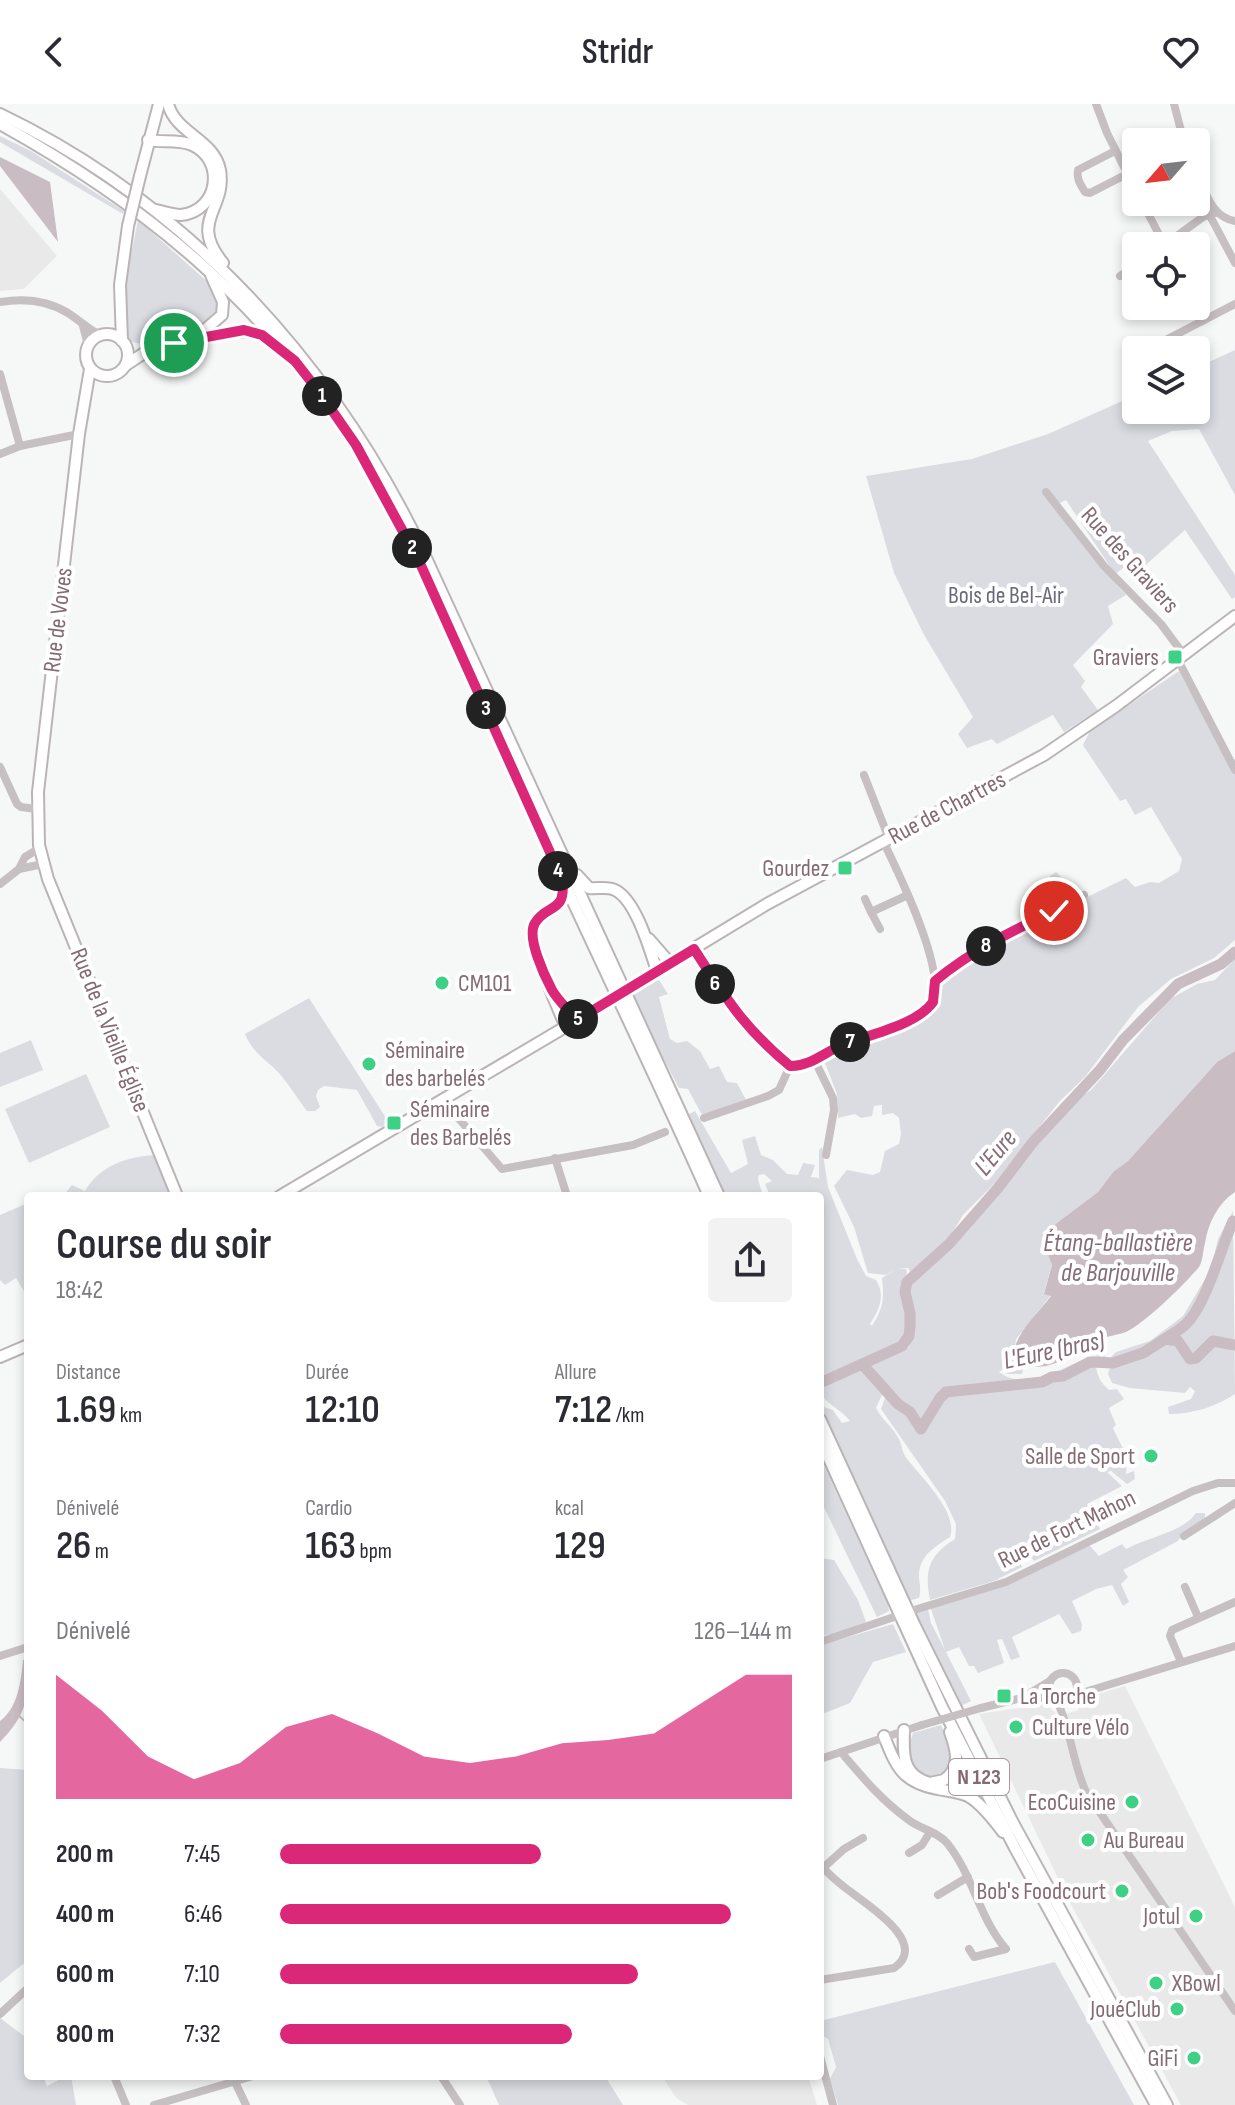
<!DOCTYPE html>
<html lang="fr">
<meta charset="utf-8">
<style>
:root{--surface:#fff;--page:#f2f2f3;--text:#2b2b33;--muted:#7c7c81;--accent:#db2777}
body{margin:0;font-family:"Sofia Sans Condensed",sans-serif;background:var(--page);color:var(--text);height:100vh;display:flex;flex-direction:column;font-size:30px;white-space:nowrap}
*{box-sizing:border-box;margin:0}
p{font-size:26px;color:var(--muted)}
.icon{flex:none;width:44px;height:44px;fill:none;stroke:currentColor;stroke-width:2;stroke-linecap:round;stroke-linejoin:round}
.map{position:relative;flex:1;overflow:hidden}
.drawer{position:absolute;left:24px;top:1088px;width:800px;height:888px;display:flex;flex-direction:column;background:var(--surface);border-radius:8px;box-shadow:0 4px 12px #0003}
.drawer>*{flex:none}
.needle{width:52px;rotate:242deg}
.buttons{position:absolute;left:1122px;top:24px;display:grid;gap:16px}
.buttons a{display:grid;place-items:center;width:88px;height:88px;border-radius:8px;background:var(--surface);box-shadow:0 4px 12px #0003;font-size:40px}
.pin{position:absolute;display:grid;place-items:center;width:68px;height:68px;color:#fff;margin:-34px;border:4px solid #fff;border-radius:50%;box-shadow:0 2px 8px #0007}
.km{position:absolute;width:40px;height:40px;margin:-20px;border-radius:50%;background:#222;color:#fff;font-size:22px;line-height:40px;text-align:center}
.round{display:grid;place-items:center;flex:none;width:84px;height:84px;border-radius:8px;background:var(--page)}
.head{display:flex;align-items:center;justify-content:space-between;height:136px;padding:0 32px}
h1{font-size:44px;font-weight:600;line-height:60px}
.figures{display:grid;grid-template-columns:repeat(3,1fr);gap:12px;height:136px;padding:8px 32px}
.figures div{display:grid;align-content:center}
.figures b{font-size:40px;font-weight:600}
.figures small{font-size:22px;font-weight:400}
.figures p{font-size:22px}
.chart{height:224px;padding:16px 32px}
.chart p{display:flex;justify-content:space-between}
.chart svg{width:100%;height:144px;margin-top:8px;fill:var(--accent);opacity:.7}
ul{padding:0 32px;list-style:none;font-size:26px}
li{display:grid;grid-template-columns:128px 96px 1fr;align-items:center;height:60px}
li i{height:20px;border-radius:10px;background:var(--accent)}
header{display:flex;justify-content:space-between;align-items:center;height:104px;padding:0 32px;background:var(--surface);font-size:36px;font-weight:600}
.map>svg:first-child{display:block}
</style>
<header><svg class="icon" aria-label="back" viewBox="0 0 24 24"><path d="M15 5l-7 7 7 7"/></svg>Stridr<svg class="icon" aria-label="heart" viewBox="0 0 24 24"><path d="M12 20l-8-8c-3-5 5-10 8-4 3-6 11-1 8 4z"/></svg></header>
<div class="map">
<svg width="1235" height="2001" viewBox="0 0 1235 2001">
<rect width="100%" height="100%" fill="#f6f8f8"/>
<!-- built -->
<g fill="#e9e9e9">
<polygon points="0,85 57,152 24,185 0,187"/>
<polygon points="1125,1582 1235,1803 1235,2001 1181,2001 1068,1795 979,1610 1045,1600 1058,1611 1077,1607 1085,1594"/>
<polygon points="662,1972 808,1972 817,2001 688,2001 676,1994"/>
</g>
<!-- green -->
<g fill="#dbdce2">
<polygon points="0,32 31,47 124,107 123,110 0,38"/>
<polygon points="138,116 210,180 218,196 217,212 202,224 142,240 132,238 124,228 127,171"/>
<polygon points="1235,246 1235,391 1199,325 1172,327 1148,337 1235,471 1235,493 1232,495 1185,426 1140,466 1130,459 1115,470 1066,396 1054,402 1088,448 1126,491 1108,502 1113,520 1073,561 1085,577 1081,583 1098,606 1064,628 1053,611 997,640 992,635 967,644 958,630 973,613 923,529 894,469 866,372 972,355 1048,330 1136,291 1136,306 1196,306 1196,264"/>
<path d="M 1179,567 L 1228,658 L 1235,655 L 1235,836 L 1214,854 L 1171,875 L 1138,903 L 1085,973 L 1060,997 L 994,1080 L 963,1111 L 943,1144 L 912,1171 L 908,1164 L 898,1164 L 906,1165 L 907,1168 L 901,1193 L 909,1216 L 902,1239 L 820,1276 L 820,1092 L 770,1092 L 765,1080 L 772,1077 L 764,1070 L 759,1071 L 758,1075 L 763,1092 L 725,1092 L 687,1011 L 695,1007 L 731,1069 L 748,1060 L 742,1036 L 755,1032 L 761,1051 L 773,1056 L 787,1070 L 798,1071 L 803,1059 L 815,1061 L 811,1073 L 819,1074 L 819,1046 L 822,1043 L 828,1083 L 857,1155 L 866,1172 L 876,1176 C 886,1192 879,1206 870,1220 L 872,1222 C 884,1202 884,1195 882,1174 L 897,1165 L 886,1171 L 868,1169 L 854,1123 L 834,1082 L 847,1066 L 873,1071 L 880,1068 L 885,1047 L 899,1040 L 901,1030 L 899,1014 L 893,1009 L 882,1011 L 882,1001 L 874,1002 L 872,1012 L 861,1014 L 855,1010 L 838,1014 L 837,990 L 823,954 L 931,908 L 939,891 L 940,878 L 975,852 L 1047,815 L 1052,792 L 1050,772 L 1056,768 L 1063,775 L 1075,799 L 1126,774 L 1135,783 L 1150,778 L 1159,779 L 1179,767 L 1182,755 L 1151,703 L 1135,711 L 1126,695 L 1120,697 L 1083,641 L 1090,627 Z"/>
<path d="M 1235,855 L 1235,947 L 1217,958 L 1128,1057 L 1113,1068 L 1098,1088 L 1041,1131 L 1052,1160 L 1044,1189 L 1051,1191 L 1016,1235 L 1014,1255 L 1024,1262 L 1022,1270 L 1007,1270 L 1002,1266 L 999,1268 C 1031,1292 1070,1255 1103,1250 L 1106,1253 L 1096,1262 C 1097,1272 1101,1279 1109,1286 L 1117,1285 L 1124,1295 L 1109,1304 L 1116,1321 L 1113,1324 L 1127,1353 L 1126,1370 L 1134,1367 L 1135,1375 L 1127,1380 L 1111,1367 L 1107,1368 L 1122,1382 L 1087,1400 L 1100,1425 L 1034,1457 L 1031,1453 L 1020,1458 L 1022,1463 L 994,1477 L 930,1496 C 924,1467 929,1451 955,1435 L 956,1420 L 945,1397 L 881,1305 L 885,1294 L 882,1291 L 876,1304 C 882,1316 893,1323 899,1335 C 902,1341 902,1347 905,1352 C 919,1372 959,1407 950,1433 C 935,1443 918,1452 919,1474 C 920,1482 921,1486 919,1494 L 908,1497 L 821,1302 L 833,1306 L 842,1319 L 850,1317 C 841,1305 825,1300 820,1287 C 846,1266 881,1261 909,1243 L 914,1213 L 907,1189 L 909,1181 L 941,1152 L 965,1123 L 1003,1085 L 1047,1026 L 1076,996 L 1091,986 L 1170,895 L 1197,880 L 1215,876 Z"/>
<polygon points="659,876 668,890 659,893 670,935 677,939 687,937 700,947 710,965 719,962 727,978 737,979 746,996 702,1011 688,985 679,984 630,891 649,879"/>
<path d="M 309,894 L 388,1017 L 382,1023 L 377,1022 L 357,986 L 324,982 L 318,986 L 316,992 L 320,1003 L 315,1007 L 307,1007 C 297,994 287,977 275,965 C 262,953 252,947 245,930 Z"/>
<polygon points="31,936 43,966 0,983 0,949"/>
<polygon points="86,970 110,1023 29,1059 5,1005"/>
<path d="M 154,1051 L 171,1092 L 63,1092 L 72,1081 L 85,1087 C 100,1062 125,1053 154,1051 Z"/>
<polygon points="28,1099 28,1194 16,1174 5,1181 0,1176 0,1111"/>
<path d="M 1233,1107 L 1235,1290 C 1216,1303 1192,1310 1169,1310 L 1168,1303 L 1191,1295 L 1195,1287 L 1190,1283 L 1185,1289 L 1130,1284 L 1112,1279 L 1108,1270 L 1110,1263 L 1117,1259 L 1108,1256 L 1116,1248 L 1150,1237 L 1183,1212 L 1211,1165 L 1218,1135 Z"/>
<polygon points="820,1353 888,1500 889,1507 877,1513 820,1395"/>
<path d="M 1196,1409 L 1205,1409 L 1205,1416 L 1182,1430 L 1178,1437 L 1123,1466 L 1128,1473 L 1121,1480 L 1129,1498 L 1123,1502 L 1112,1481 L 1096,1485 L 1072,1497 L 1082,1520 L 1081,1527 L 1072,1530 L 1059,1510 L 1012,1533 L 1020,1553 L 1011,1556 L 1002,1535 L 997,1536 L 1004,1559 L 978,1569 L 974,1562 L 969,1562 L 959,1543 L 946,1548 L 971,1597 L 961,1602 L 915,1509 L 928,1505 L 931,1519 L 945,1546 L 930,1502 L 1009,1480 L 1089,1441 L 1099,1452 L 1122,1440 L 1126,1445 C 1147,1433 1182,1429 1196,1409 Z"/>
<polygon points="820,1454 834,1456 858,1496 866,1518 840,1529 820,1532"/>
<polygon points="893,1520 906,1548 873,1558 850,1599 820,1611 820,1541"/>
<path d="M 941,1621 C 949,1638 956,1650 946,1668 L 927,1674 L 912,1663 L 907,1647 L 913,1629 Z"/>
<polygon points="0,1664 28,1666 28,1856 0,1879"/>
<polygon points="1055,1858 1134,2001 838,2001 830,1975 836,1963 828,1935 820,1930 820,1917"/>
<polygon points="0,1914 28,1935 28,1972 43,1972 47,1982 66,1972 71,1972 76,2001 0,2001"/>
<polygon points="486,1972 605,1972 623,2001 499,2001"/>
</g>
<!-- water -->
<g fill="#c9bcc2">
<polygon points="0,53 50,78 58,138 0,62"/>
<path d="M 1235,947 L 1235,1088 C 1218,1099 1208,1119 1205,1139 C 1203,1146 1203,1157 1199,1163 C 1185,1180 1145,1219 1126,1228 C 1114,1232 1101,1233 1090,1239 C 1063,1254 1045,1274 1014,1255 C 1012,1231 1037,1211 1051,1192 L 1044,1190 L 1052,1161 L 1041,1131 L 1098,1088 L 1113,1068 L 1128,1057 L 1217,958 Z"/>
<path d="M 28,1554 C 28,1593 29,1608 0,1638 L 0,1617 C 18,1604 21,1577 23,1556 Z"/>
</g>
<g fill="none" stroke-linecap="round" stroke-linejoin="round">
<!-- stream -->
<g stroke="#c9bcc2" stroke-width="2">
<polyline points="820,1534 821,1533"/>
<polyline points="17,1610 28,1620"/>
</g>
<!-- river -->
<g stroke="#c9bcc2" stroke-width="11">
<path d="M 1165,1235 C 1172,1230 1180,1226 1186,1220 C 1206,1201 1221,1144 1233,1117 L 1235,1118"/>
<polyline points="863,1261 898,1300 910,1308 921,1325 940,1294 946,1288 1042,1278 1052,1273 1063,1272 1090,1258 1113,1259 1143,1249 1165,1235 1178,1237 1190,1255 1196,1254 1213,1237 1235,1241"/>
<polyline points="820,1279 902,1242 909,1232 910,1222 910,1209 905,1188 907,1178 949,1140 998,1084 1033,1038 1100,966 1123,936 1178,880 1221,860 1235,848"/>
</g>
<defs>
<g id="major">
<path d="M 168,0 C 176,30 214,35 220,66 C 227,106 188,116 223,159"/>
<path d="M 0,10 C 192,102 336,264 426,454 L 719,1092"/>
<path d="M 0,20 C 148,102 261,197 354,339 C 391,394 418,455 445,515 C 473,578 501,640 529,702 C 588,833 651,961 709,1092"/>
<path d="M 148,36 C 162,39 178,35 192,41 C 226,56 219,107 181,111 C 173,111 164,108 156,106"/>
<polyline points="140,72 159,0"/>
<circle cx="107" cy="251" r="21"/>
<polyline points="200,230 222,211 223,198 211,171"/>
<polyline points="122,237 120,181 128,122"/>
<path d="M 126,261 L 150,245 L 231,228 C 248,226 260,229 273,239"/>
<polyline points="90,265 79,330 38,688 39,741 48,775 177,1092"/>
<path d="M 577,771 L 589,784 C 597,785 608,782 615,786 C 636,796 650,846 657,867"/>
<path d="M 563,781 C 567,809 537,805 533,825 C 530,840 558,905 566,923"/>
<polyline points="649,835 670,859"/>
<polyline points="645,874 767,800 1044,651 1116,602 1235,512"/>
<polyline points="556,891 577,916"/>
<polyline points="280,1092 599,903"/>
<polyline points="0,1253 28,1241"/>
<polyline points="820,1315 915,1522 1012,1717 1167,2001"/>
<polyline points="820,1335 942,1603 1015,1744 1156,2001"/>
<path d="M 904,1626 C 903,1650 902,1672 930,1679 L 944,1676 C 962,1663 956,1645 950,1628"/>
<path d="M 884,1632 C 896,1663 903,1679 938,1685 C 947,1687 959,1688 968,1692 C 981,1699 994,1716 1003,1728"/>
</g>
</defs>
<!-- major casing -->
<use href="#major" stroke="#bbb4b6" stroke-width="14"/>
<!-- minor -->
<g stroke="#c7c0c2" stroke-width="8">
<polyline points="1096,0 1107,29 1136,87"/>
<polyline points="1174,0 1184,38"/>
<path d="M 1115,47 L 1078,66 C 1076,75 1081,81 1085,88 L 1090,89 L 1127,70"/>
<path d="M 1196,68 C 1206,88 1211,113 1235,117"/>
<polyline points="1142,98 1165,142"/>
<polyline points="1209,110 1235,159"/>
<polyline points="1163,142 1203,113 1215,109"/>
<polyline points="1120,172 1136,161"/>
<path d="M 0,198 C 24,194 47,196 68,209 C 79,216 88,225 100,231"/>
<polyline points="1196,202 1204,216"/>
<polyline points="83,222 88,241"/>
<polyline points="1158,240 1235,200"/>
<polyline points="0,270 20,342"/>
<polyline points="0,350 20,342 79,330"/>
<polyline points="1046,388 1104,462 1161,520 1184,551"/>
<polyline points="1178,556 1235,666"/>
<polyline points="0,663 17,700 21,703 36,705"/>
<polyline points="864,671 889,735"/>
<polyline points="19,765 25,753 40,744"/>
<polyline points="0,780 19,765 43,760"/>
<polyline points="865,795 871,808 908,791"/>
<polyline points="871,808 880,825"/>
<path d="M 694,845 C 723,891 747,927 790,962"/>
<polyline points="935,877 992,838 1084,791"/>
<polyline points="814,955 833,994 834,1006 826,1051"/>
<polyline points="442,995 502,1065 633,1041 665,1028"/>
<path d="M 704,1014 L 768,992 L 779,986 L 790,962 C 813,962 837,943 859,935 C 877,929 920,917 931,901 C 950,872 898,768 883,737"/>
<polyline points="555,1054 567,1092"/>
<polyline points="1184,1432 1235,1399"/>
<polyline points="1185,1483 1198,1513"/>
<polyline points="914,1506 1006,1478 1193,1387 1218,1379 1235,1379"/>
<polyline points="820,1538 894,1513"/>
<polyline points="0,1552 28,1543"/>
<polyline points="1181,1558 1170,1532 1172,1526 1235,1498"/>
<circle cx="1063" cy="1583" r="14"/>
<polyline points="1075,1591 1235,1542"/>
<polyline points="1027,1594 1054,1594"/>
<path d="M 1056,1595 C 1071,1624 1072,1658 1086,1688 L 1235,1907"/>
<polyline points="981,1604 1022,1594 1050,1577"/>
<path d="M 841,1648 C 865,1676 880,1695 910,1717 C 921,1725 938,1728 947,1739 C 973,1771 979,1814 1006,1845 L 974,1853 L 969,1845"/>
<polyline points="820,1655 922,1621"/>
<polyline points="909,1749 922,1741 930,1728"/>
<path d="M 820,1761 C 827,1768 835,1776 843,1782 C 861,1797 932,1838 894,1864 L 820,1876"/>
<polyline points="823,1764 844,1745 863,1734"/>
<polyline points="938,1791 968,1773"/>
<polyline points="0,1910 28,1884"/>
<polyline points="820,1952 833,2001"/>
<polyline points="114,1972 126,2001"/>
<polyline points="441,1972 460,2001"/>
<polyline points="235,1978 246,2001"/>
<polyline points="154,2001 253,1972"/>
</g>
<!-- major -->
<use href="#major" stroke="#fff" stroke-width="10"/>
<defs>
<g id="major-bridge">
<polyline points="128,122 140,72"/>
<polyline points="599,903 645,874"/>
</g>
</defs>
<!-- major-bridge casing -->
<use href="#major-bridge" stroke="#bbb4b6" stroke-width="14" stroke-linecap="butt"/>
<!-- minor-bridge -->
<polyline stroke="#c7c0c2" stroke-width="8" points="922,1621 981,1604"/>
<!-- major-bridge -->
<use href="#major-bridge" stroke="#fff" stroke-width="10"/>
</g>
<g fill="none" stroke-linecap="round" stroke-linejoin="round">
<defs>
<path id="route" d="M 174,239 L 244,226 L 262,231 L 295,257 L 320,289 L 356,341 L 419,457 L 562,775 C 567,810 547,799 535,819 C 526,833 545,873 552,886 C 558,897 569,906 577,916 L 694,845 C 726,894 743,923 790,962 C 809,963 825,948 842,941 C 868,931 917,921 933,898 L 935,877 C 971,847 1012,827 1054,807"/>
</defs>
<!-- route casing -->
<use href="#route" stroke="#fff" stroke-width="16"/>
<!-- route -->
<use href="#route" stroke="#db2777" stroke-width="10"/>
</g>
<!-- markers -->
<g fill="#3ed084" stroke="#fff" stroke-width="3">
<rect x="1167" y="545" width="16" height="16" rx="4"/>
<rect x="837" y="756" width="16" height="16" rx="4"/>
<circle cx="442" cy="879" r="8"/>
<circle cx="369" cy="960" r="8"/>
<rect x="386" y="1011" width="16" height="16" rx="4"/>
<circle cx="1151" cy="1352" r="8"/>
<rect x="996" y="1584" width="16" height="16" rx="4"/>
<circle cx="1016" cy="1623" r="8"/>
<circle cx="1132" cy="1698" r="8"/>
<circle cx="1088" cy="1736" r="8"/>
<circle cx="1122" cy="1787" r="8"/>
<circle cx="1196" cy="1812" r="8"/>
<circle cx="1156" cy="1879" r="8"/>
<circle cx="1177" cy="1905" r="8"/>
<circle cx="1194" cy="1954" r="8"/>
</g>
<g text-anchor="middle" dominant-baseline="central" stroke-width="8" stroke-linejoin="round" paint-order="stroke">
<!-- shield labels -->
<rect fill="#fff" stroke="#a9979d" stroke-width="2" x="949" y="1655" width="60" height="36" rx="6"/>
<g font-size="22" font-weight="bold" fill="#846b73">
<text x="979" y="1673">N 123</text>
</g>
<!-- street labels -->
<g font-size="24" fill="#846b73" stroke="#fff">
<text transform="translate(1130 456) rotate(48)">Rue des Graviers</text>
<text transform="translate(58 516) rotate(-83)">Rue de Voves</text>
<text transform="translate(947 704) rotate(-28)">Rue de Chartres</text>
<text transform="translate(110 926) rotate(68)">Rue de la Vieille Église</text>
<text transform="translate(1067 1425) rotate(-26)">Rue de Fort Mahon</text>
</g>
<!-- park labels -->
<g font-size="24" fill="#6a697c" stroke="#fff">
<text x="1006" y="491">Bois de Bel-Air</text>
</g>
<!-- poi labels -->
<g font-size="24" fill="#846b73" stroke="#fff" text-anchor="end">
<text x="1159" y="553">Graviers</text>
<text x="829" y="764">Gourdez</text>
<text x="458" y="879" text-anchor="start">CM101</text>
<text x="385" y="946" text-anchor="start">Séminaire<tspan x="385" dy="28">des barbelés</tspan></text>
<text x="410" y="1005" text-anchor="start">Séminaire<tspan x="410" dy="28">des Barbelés</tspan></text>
<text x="1135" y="1352">Salle de Sport</text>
<text x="1020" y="1592" text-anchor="start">La Torche</text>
<text x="1032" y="1623" text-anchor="start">Culture Vélo</text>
<text x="1116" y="1698">EcoCuisine</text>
<text x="1104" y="1736" text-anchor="start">Au Bureau</text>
<text x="1106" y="1787">Bob's Foodcourt</text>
<text x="1180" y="1812">Jotul</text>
<text x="1172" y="1879" text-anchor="start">XBowl</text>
<text x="1161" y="1905">JouéClub</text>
<text x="1178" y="1954">GiFi</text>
</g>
<!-- water labels -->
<g font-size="26" font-style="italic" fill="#856c79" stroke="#fff">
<text transform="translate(996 1049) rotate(-50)">L'Eure</text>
<text x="1118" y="1139">Étang-ballastière<tspan x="1118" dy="30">de Barjouville</tspan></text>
<text transform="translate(1054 1247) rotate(-12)">L'Eure (bras)</text>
</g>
</g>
</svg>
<div class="buttons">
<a><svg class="needle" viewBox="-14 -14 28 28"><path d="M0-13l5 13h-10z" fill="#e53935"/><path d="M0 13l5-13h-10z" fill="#7c7c81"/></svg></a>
<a><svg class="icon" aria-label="locate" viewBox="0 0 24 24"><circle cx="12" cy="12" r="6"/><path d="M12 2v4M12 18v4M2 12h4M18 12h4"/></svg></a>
<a><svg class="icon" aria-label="layers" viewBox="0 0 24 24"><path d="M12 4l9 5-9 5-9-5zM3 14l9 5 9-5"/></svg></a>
</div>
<div class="pin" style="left:174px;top:239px;background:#1e9e55"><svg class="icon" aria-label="arrive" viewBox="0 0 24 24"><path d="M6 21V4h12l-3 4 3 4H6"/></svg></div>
<div class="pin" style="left:1054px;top:807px;background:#d93025"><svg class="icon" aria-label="check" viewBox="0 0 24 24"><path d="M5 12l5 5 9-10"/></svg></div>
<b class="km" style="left:322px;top:292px">1</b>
<b class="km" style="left:412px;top:444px">2</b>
<b class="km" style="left:486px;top:605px">3</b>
<b class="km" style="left:558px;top:767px">4</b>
<b class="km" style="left:578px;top:915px">5</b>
<b class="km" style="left:715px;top:880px">6</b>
<b class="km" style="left:850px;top:938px">7</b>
<b class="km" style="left:986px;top:842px">8</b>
<section class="drawer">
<div class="head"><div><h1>Course du soir</h1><p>18:42</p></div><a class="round"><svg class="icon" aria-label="share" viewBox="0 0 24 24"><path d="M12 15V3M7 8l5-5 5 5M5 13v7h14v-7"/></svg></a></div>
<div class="figures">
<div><p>Distance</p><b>1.69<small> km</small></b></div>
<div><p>Durée</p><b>12:10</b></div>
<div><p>Allure</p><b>7:12<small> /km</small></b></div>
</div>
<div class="figures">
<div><p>Dénivelé</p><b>26<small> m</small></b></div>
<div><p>Cardio</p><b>163<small> bpm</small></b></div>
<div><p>kcal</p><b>129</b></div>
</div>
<div class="chart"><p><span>Dénivelé</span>126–144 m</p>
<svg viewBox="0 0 160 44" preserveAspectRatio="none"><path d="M0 44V6L10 17L20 31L30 38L40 33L50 22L60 18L70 24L80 31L90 33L100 31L110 27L120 26L130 24L140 15L150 6L160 6V44z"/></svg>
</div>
<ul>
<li><b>200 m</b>7:45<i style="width:51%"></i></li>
<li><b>400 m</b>6:46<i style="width:88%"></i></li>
<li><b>600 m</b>7:10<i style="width:70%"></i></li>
<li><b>800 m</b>7:32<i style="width:57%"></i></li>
</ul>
</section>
</div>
